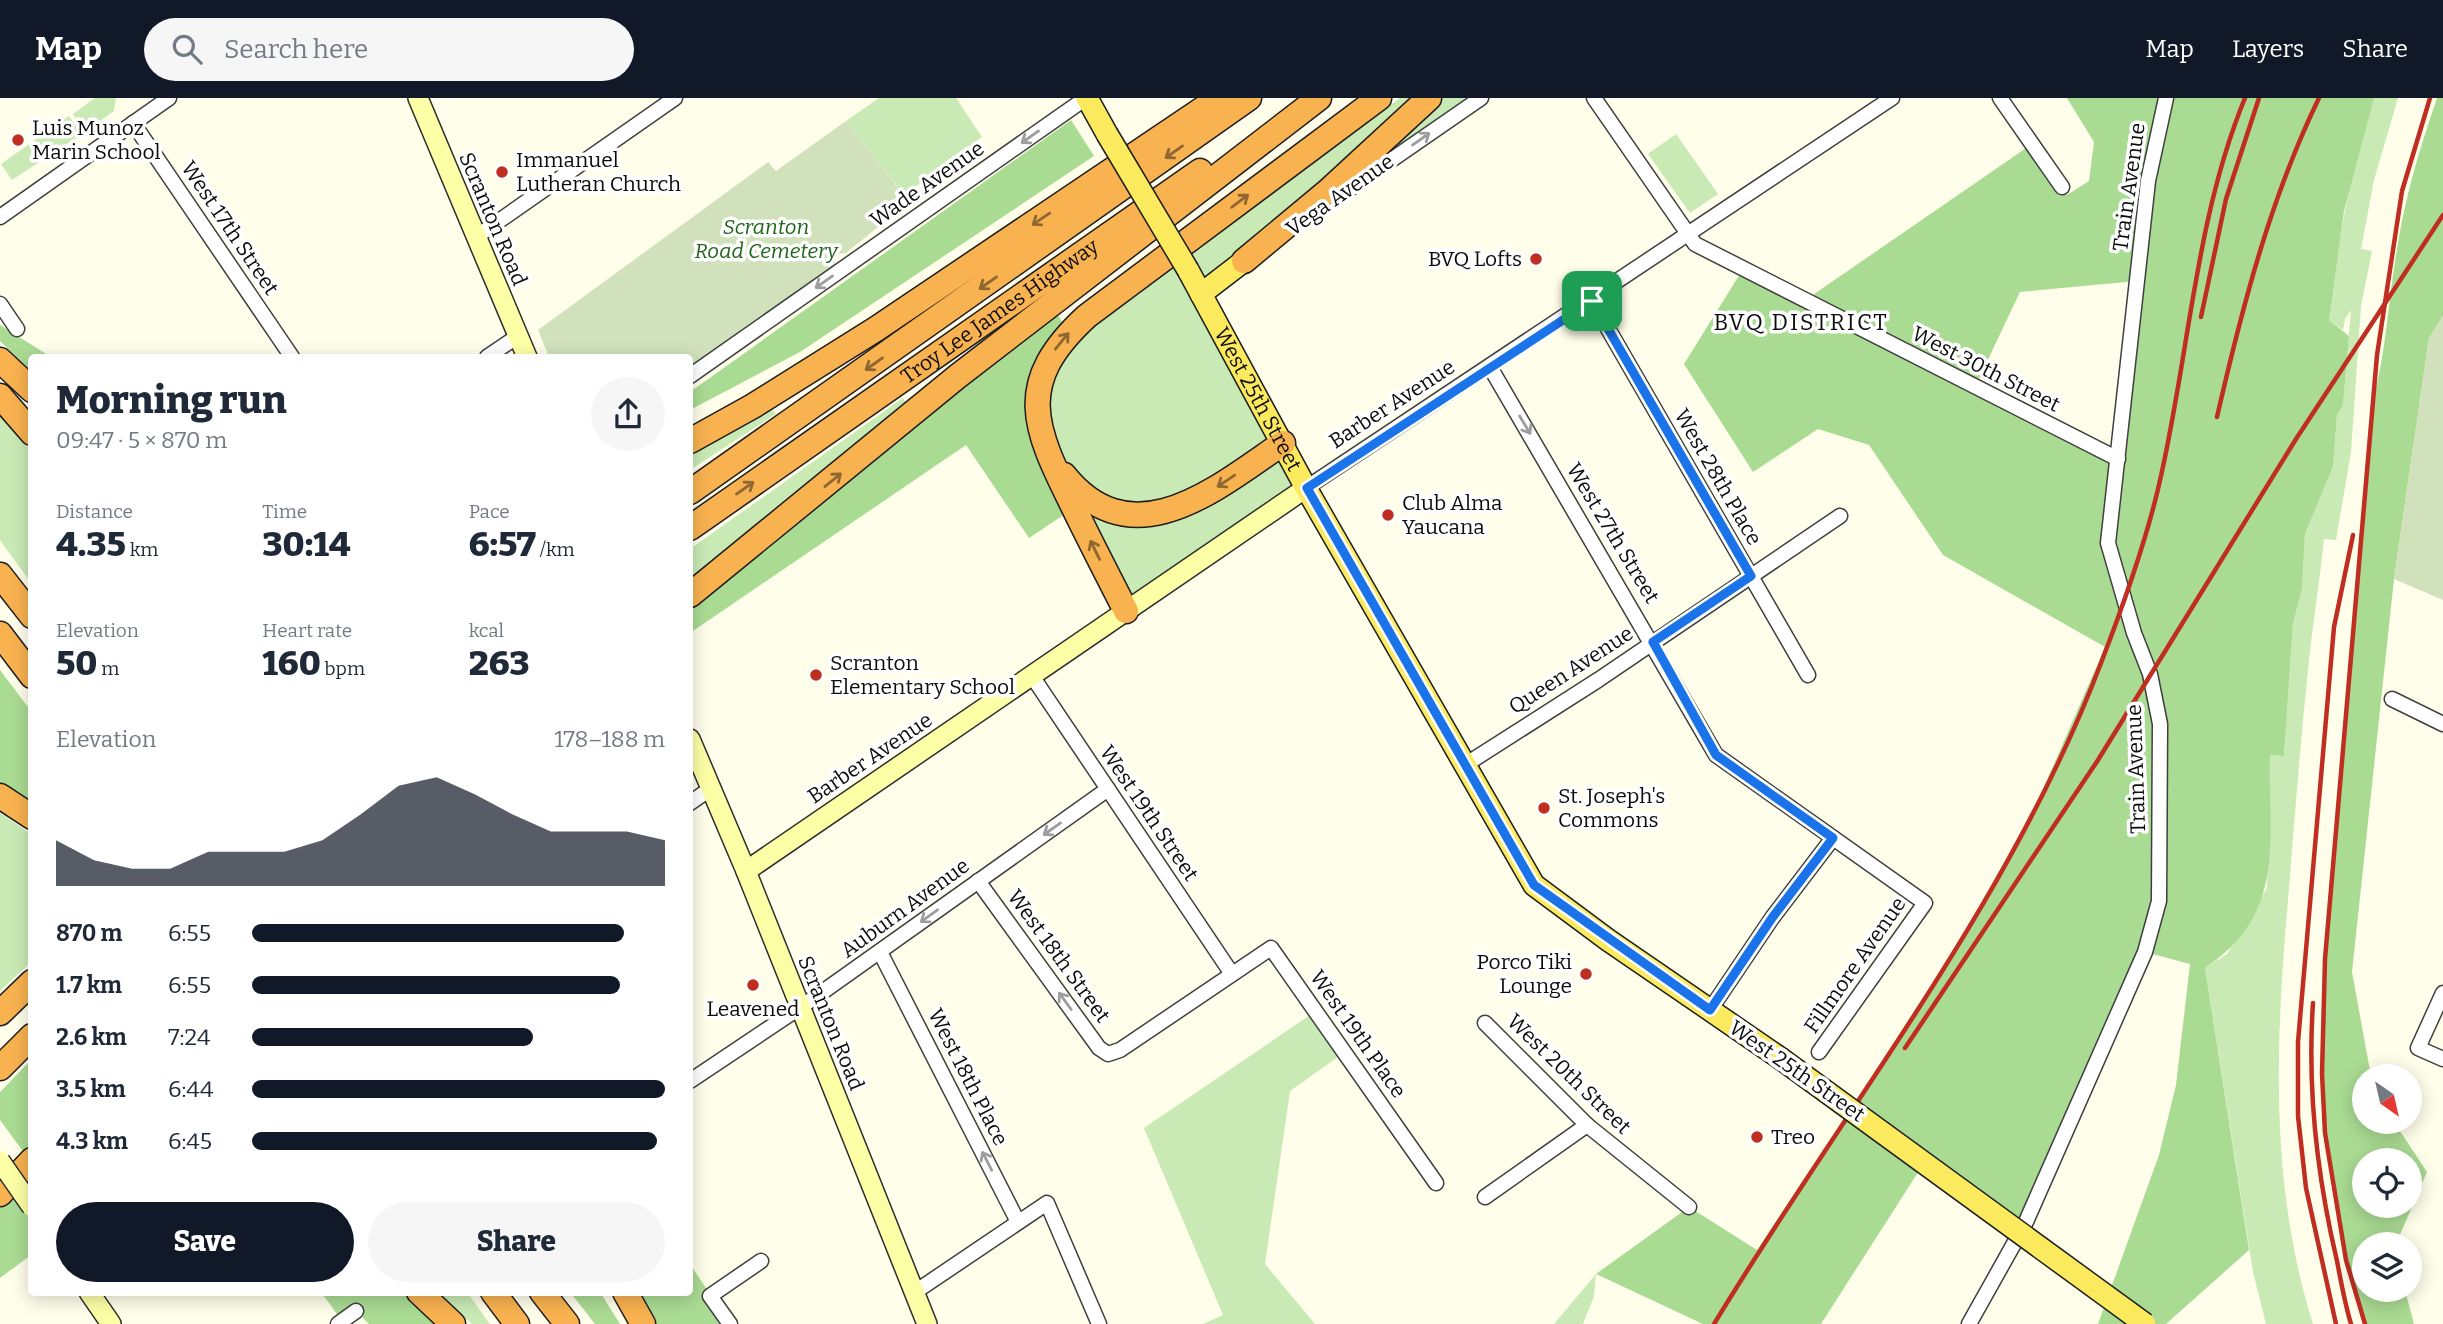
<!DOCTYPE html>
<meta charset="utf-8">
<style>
:root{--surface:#fff;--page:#f6f6f7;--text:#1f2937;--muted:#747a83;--accent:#111827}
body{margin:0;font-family:Bitter,serif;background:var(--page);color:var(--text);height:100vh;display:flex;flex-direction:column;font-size:26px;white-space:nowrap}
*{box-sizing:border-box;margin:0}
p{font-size:23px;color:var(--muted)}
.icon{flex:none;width:38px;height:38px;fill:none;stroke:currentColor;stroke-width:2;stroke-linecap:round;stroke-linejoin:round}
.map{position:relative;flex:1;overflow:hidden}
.sheet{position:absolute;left:28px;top:256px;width:665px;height:942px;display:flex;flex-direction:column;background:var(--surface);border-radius:7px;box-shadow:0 4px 18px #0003}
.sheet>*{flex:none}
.needle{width:46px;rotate:146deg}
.controls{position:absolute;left:2352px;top:966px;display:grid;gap:14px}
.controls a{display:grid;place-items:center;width:70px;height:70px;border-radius:50%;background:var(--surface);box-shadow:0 4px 18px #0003;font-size:35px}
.pin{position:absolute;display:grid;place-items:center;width:60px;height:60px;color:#fff;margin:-30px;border-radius:14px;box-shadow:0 4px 10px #0006}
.round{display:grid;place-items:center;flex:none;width:74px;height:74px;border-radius:37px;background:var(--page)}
.head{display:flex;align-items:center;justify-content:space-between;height:119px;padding:0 28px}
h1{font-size:38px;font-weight:800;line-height:52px}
.figures{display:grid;grid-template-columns:repeat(3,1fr);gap:10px;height:119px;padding:7px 28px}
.figures div{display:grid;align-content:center}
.figures b{font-size:35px;font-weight:800}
.figures small{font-size:19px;font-weight:400}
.figures p{font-size:19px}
.chart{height:196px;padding:14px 28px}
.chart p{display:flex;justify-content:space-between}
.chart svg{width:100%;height:126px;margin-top:7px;fill:var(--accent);opacity:.7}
.primary-button{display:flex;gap:14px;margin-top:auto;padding:14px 28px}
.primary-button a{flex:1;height:80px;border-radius:42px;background:var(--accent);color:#fff;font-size:28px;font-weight:800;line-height:80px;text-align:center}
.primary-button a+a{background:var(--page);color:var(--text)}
ul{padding:0 28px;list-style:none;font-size:23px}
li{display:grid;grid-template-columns:112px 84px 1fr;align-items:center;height:52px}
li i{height:18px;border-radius:9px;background:var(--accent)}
header{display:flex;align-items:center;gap:42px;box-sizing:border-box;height:98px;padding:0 35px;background:var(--accent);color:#fff}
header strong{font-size:33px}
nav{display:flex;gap:38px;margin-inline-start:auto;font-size:24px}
.search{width:490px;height:63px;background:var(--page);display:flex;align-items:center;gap:18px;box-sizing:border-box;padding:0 24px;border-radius:38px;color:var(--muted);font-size:26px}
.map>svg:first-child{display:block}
</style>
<header>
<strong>Map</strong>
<div class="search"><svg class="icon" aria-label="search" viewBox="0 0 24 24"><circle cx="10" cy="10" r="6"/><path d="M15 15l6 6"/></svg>Search here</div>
<nav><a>Map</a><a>Layers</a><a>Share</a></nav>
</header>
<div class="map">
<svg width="2443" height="1226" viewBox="0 0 2443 1226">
<rect width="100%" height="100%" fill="#fffeeb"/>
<!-- green -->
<g fill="#c9eab4">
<polygon points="95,0 116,0 114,13 85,34 73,16"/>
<polygon points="879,0 956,0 982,39 904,97 846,23"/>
<polygon points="1400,0 1481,0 1201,195 1306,390 1126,513 1048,357 1052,255 1179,157"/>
<path d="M 2374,0 L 2398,0 L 2374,82 L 2361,151 L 2372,153 L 2361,208 L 2351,354 L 2336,442 L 2324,441 C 2320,482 2313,522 2309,562 C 2301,638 2295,714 2289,790 C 2276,935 2268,1084 2313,1226 L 2266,1226 L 2253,1174 L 2205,870 L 2227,856 L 2267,790 L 2270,657 L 2284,658 L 2293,526 L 2302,491 L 2305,436 L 2333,369 L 2337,317 L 2343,307 L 2351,212 L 2345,221 L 2343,232 L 2329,222 C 2337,147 2350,73 2374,0 Z"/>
<polygon points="69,18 82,36 12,82 1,66"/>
<polygon points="1676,36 1718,96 1690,115 1648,56"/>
<polygon points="903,300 905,304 690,483 690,451"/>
<polygon points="771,311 776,316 690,372 690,357"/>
<polygon points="0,315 31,353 31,485 0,442"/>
<polygon points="0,715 31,736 32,863 0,893"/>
<polygon points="1316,913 1345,954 1290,993 1265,1166 1315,1226 1203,1226 1223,1217 1144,1030"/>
<polygon points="1596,1176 1594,1198 1583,1226 1554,1226"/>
<polygon points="435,1194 467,1194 490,1226 472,1226"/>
</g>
<!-- forest -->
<g fill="#aadb93" fill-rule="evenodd">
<path d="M 2067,0 L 2374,0 L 2344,113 L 2329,222 L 2349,238 L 2343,307 L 2337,317 L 2333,369 L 2305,436 L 2302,491 L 2293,526 L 2284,658 L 2270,657 C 2268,745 2287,815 2205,870 L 2249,1152 L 2166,1226 L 2098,1226 L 2159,1057 L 2176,987 L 2190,866 L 2145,854 L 2025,1126 L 1924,1065 L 1821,1226 L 1703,1226 L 1596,1176 L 1689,1109 L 1757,1152 L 1912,920 L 2023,737 L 2105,549 L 1943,457 L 1869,347 L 1818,331 L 1753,374 L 1684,266 L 1743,171 L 1804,203 L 2032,46 L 2067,97 L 2089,83 L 2094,44 ZM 2137,183 L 2118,360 L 1975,289 L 2020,194 Z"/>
<path d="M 2437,0 L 2443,0 L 2443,218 L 2429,240 L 2394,481 L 2352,874 L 2371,978 L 2364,978 L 2364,1024 L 2394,1024 L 2427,1074 L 2396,1146 L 2364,1146 L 2364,1192 L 2405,1192 L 2414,1226 L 2365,1226 L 2346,1162 L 2325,1035 L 2322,910 L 2373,302 C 2386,254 2388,206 2396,157 C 2404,103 2419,52 2437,0 ZM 2364,1062 L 2410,1062 L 2410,1108 L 2364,1108 Z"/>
<polygon points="1071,22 1094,58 800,254 690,312 690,294"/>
<polygon points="1051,206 1069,235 1039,290 1074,410 1029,440 966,347 690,535 690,507"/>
<polygon points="0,227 51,259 32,259 31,273 0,243"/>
<polygon points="0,572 31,613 31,707 0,687"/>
<polygon points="31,962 31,1048 25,1056 0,1022 0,994"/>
<polygon points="31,1062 31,1157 0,1180 0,1096"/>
<polygon points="690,1166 730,1226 643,1226 625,1194 690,1194"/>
<polygon points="321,1194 419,1194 453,1226 369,1226 356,1213 342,1223"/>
<polygon points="570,1194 600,1194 620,1226 595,1226"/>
</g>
<!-- cemetery -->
<g fill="#d0e1bc">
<polygon points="846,23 909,104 846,155 837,156 834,168 690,269 690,259 549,259 538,232 768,64 776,73"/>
<polygon points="2443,218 2443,502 2394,481 2429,240"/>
</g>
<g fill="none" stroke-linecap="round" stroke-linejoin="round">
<defs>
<g id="street">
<polyline points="1594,0 1695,146 2118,361"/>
<polyline points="2000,0 2062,89"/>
<polyline points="133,25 292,259"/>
<polyline points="1332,103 1481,0"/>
<polyline points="0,119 169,0"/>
<polyline points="476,139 675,0"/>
<polyline points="1592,203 1808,577"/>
<polyline points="0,206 17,231"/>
<polyline points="487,259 518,238"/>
<polyline points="1490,269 1716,657 1925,805 1819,954"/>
<polyline points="690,278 1086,0"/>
<polyline points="1306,390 1892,0"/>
<polyline points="1032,578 1232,876"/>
<polyline points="2392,601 2443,626"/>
<polyline points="1465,667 1598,582 1840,418"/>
<polyline points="690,705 710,691"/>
<polyline points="978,783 1099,950 1108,956 1120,952 1271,850 1436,1085"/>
<polyline points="880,854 1018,1124"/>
<polyline points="2443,895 2418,950 2443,961"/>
<polyline points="1710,912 1772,820 1833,740"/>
<polyline points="1485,925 1587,1027 1689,1109"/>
<polyline points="690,983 814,900 1108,691"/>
<polyline points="1485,1099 1587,1027"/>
<polyline points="915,1194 1047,1105 1099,1226"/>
<polyline points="338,1226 356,1213"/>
<polyline points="730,1226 710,1198 761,1163"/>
<polyline points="1969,1226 2025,1126 2145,854 2159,803 2160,626 2150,576 2134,535 2108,445 2148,83 2166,0"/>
</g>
<g id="secondary">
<polyline points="418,0 527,259"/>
<polyline points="690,641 746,773 927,1226"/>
<polyline points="746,773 1306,390"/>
<polyline points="89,1194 111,1226"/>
</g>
<g id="primary">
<polyline points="1087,0 1107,36"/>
<path id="s1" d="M 1188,172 L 1306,390 L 1534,787 L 1608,842 L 1780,960"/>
<polyline points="1201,196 1244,163"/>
</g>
<g id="highway">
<polyline points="1244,163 1327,94 1429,0"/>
<polyline points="0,262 32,292"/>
<polyline points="0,298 32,335"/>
<polyline points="690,343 753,308 876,231 1219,0"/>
<path d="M 1064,377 C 1133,463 1218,389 1283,345"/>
<polyline points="690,394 1249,0"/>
<path id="s2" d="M 690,430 L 1200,73"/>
<polyline points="0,477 32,518"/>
<polyline points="690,497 958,278 1319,0"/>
<path d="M 1126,513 C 1108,478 1090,443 1073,408 C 1033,328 1014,285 1087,218 L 1379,0"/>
<polyline points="0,536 32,578"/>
<polyline points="0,698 32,719"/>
<polyline points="0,915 32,884"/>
<polyline points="0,970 32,938"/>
<polyline points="0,1096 32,1062"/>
<polyline points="419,1194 453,1226"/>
<polyline points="493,1194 517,1226"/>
<polyline points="542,1194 567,1226"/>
<polyline points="625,1194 643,1226"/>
</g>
</defs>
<!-- street casing -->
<use href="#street" stroke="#3f3f3f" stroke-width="17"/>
<!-- secondary casing -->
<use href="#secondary" stroke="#2e2e2e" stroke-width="22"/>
<!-- primary casing -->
<use href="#primary" stroke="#1d1d1d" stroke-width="24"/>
<!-- highway casing -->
<use href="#highway" stroke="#1d1d1d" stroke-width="27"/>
<!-- street -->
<use href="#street" stroke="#fff" stroke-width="14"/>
<!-- secondary -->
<use href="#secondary" stroke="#fdffa6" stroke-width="19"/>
<!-- primary -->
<use href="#primary" stroke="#fcea5e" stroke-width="21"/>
<!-- highway -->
<use href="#highway" stroke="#f8b250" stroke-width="24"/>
<!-- rail -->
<g stroke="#bf2e21" stroke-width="4.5">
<polyline points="2201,219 2226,101 2259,0"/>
<path d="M 2217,319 C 2242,210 2270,101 2319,0"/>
<path d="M 2313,905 C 2307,993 2317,1078 2337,1163 C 2341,1184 2345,1206 2351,1226"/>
<polyline points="1905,950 2098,662 2296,341 2443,117"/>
<path d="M 1714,1226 C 1846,1008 2010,805 2101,565 C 2123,508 2144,450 2158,391 C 2189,261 2194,124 2245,0"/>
<polyline points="2336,1226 2306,1090 2298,1018 2298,944 2334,529 2353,437"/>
<polyline points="2365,1226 2346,1162 2325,1035 2322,976 2325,861 2377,257 2402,93 2430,0"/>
</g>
<defs>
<polyline id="secondary-bridge" points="0,1063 32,1109"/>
<g id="primary-bridge">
<polyline points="1107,36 1188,172"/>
<polyline points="1780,960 2145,1226"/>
</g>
</defs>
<!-- secondary-bridge casing -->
<use href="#secondary-bridge" stroke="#2e2e2e" stroke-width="22" stroke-linecap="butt"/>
<!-- primary-bridge casing -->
<use href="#primary-bridge" stroke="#1d1d1d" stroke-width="24" stroke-linecap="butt"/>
<!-- secondary-bridge -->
<use href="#secondary-bridge" stroke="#fdffa6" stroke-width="19"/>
<!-- primary-bridge -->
<use href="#primary-bridge" stroke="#fcea5e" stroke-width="21"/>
</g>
<!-- one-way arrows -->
<defs><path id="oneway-shaft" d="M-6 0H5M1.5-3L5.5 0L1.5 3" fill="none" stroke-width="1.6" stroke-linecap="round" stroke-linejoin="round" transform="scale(1.75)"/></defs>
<g stroke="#9e9e9e">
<use href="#oneway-shaft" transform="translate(1030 39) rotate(145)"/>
<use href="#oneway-shaft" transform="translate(1421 41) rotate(-35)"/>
<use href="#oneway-shaft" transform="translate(824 184) rotate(145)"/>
<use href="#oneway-shaft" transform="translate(1525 327) rotate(59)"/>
<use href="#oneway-shaft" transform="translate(1052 731) rotate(145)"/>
<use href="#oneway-shaft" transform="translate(929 818) rotate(144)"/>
<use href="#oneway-shaft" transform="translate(1065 903) rotate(-126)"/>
<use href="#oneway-shaft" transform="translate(987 1063) rotate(-117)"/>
</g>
<g stroke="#8e6731">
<use href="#oneway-shaft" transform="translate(1174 54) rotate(145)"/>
<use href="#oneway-shaft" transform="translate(1240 103) rotate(-37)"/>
<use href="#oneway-shaft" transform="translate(1041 121) rotate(146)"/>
<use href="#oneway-shaft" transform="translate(988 185) rotate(145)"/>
<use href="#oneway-shaft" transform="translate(1062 243) rotate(-51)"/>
<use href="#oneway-shaft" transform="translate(874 266) rotate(145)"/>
<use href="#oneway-shaft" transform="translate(833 382) rotate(-39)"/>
<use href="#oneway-shaft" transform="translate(1226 383) rotate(146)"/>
<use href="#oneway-shaft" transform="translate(745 390) rotate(-35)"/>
<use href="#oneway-shaft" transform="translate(1095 452) rotate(-116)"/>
</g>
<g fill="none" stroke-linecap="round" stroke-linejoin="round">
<defs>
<polygon id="route" points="1592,203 1751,478 1653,544 1716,657 1833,740 1772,820 1710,912 1534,787 1307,390"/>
</defs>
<!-- route casing -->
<use href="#route" stroke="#fff" stroke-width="14"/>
<!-- route -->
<use href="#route" stroke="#1a73e8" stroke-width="9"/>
</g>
<!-- markers -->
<g fill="#bf2e21" stroke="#fff" stroke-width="2.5">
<circle cx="18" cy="42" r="7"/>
<circle cx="502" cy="74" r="7"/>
<circle cx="1536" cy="161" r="7"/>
<circle cx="1388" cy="417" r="7"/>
<circle cx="816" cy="577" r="7"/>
<circle cx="1544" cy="710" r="7"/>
<circle cx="1586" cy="876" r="7"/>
<circle cx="753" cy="887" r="7"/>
<circle cx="1757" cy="1039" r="7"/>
</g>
<g text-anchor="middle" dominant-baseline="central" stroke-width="7" stroke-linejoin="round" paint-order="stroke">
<!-- poi labels -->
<g font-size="21" fill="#0c0c0c" stroke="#fff" text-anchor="start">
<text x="32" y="30">Luis Munoz<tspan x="32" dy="24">Marin School</tspan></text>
<text x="516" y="62">Immanuel<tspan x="516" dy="24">Lutheran Church</tspan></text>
<text x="1522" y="161" text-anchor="end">BVQ Lofts</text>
<text x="1402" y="405">Club Alma<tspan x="1402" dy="24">Yaucana</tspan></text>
<text x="830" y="565">Scranton<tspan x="830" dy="24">Elementary School</tspan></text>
<text x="1558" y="698">St. Joseph's<tspan x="1558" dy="24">Commons</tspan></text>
<text x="1572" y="864" text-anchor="end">Porco Tiki<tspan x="1572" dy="24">Lounge</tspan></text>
<text x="753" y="911" text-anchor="middle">Leavened</text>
<text x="1771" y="1039">Treo</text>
</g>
<!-- street labels -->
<g font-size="21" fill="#0c0c0c" stroke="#fff">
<text transform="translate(927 86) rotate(-35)">Wade Avenue</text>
<text transform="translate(2129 89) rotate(-82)">Train Avenue</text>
<text transform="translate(1340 97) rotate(-35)">Vega Avenue</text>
<text transform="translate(493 121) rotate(67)">Scranton Road</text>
<text transform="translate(230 130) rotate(56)">West 17th Street</text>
<text stroke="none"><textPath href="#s2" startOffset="378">Troy Lee James Highway</textPath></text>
<text transform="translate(1986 271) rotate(27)">West 30th Street</text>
<text stroke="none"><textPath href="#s1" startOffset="147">West 25th Street</textPath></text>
<text transform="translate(1392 306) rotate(-33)">Barber Avenue</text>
<text transform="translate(1718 379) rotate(60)">West 28th Place</text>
<text transform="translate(1613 435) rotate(59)">West 27th Street</text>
<text transform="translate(1571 572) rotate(-33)">Queen Avenue</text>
<text transform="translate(870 660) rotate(-34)">Barber Avenue</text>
<text transform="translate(2136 671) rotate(-92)">Train Avenue</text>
<text transform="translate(1149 715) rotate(56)">West 19th Street</text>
<text transform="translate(905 810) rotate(-36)">Auburn Avenue</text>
<text transform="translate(1059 858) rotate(54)">West 18th Street</text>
<text transform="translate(1855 867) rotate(-55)">Fillmore Avenue</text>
<text transform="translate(831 925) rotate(68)">Scranton Road</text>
<text transform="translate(1358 936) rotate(55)">West 19th Place</text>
<text transform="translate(1797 973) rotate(35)">West 25th Street</text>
<text transform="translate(1569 976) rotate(44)">West 20th Street</text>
<text transform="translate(968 979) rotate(63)">West 18th Place</text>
</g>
<!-- park labels -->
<g font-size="21" font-style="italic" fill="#21651b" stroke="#fff">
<text x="766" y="129">Scranton<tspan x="766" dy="24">Road Cemetery</tspan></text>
</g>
<!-- neighbourhood labels -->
<g font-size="23" letter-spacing="2" fill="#0c0c0c" stroke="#fff">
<text x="1801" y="224">BVQ DISTRICT</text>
</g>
</g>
</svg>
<div class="controls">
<a><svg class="needle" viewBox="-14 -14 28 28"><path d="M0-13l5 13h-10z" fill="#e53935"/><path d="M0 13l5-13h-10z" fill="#747a83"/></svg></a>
<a><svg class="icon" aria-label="locate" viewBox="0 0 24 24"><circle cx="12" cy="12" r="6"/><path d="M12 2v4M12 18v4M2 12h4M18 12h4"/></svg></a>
<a><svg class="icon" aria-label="layers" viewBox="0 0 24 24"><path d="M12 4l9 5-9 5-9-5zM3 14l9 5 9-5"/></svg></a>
</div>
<div class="pin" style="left:1592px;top:203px;background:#1e9e55"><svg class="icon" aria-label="arrive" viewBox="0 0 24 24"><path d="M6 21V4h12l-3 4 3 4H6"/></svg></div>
<section class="sheet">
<div class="head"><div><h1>Morning run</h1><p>09:47 · 5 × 870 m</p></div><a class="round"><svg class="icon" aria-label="share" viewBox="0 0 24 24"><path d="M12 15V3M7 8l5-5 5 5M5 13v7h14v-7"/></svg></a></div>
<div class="figures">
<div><p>Distance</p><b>4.35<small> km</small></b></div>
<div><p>Time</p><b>30:14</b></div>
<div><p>Pace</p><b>6:57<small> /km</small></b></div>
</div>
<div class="figures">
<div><p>Elevation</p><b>50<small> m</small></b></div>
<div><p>Heart rate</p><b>160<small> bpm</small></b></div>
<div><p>kcal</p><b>263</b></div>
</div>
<div class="chart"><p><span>Elevation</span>178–188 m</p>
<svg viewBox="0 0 160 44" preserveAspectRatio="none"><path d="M0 44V28L10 35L20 38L30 38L40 32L50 32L60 32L70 28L80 19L90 9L100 6L110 12L120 19L130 25L140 25L150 25L160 28V44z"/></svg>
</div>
<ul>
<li><b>870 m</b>6:55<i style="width:90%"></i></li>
<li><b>1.7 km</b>6:55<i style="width:89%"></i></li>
<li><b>2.6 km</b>7:24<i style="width:68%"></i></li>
<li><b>3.5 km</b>6:44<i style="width:100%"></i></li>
<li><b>4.3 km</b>6:45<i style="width:98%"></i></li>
</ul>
<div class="primary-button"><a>Save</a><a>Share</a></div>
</section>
</div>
